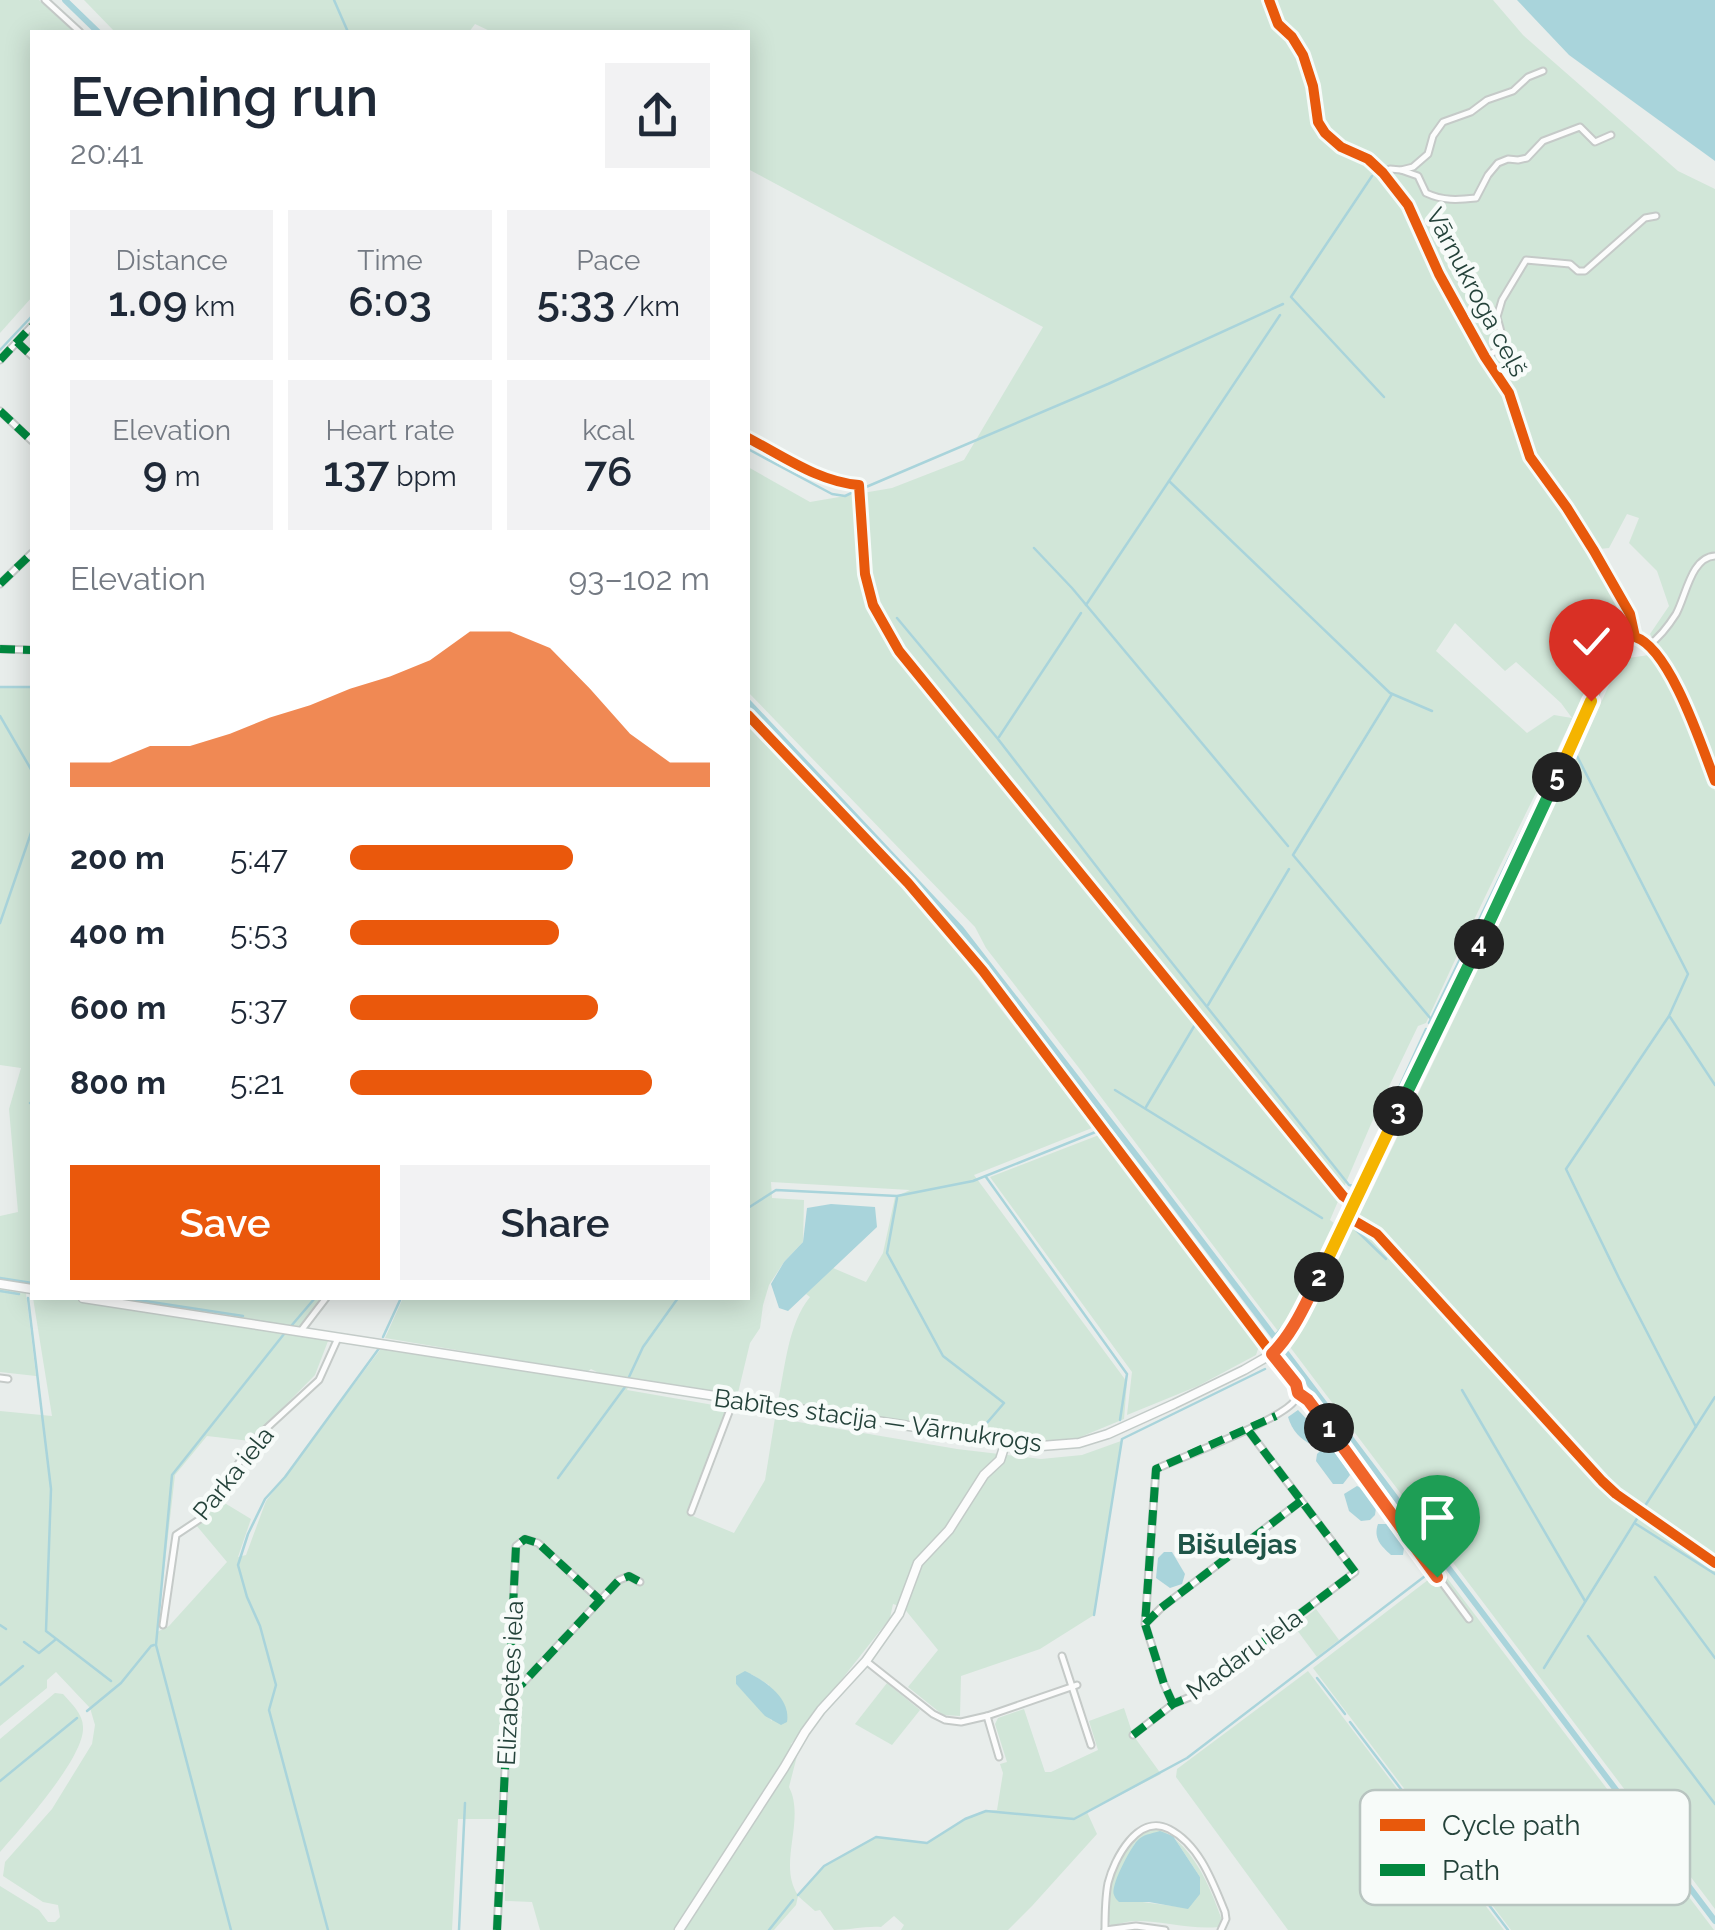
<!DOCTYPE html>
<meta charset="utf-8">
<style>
:root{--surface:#fff;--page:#f2f2f3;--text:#1f2937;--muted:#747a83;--accent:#ea580c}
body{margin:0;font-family:Raleway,sans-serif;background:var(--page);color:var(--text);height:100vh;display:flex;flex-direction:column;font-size:38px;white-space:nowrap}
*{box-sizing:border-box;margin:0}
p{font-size:32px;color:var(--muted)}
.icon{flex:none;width:55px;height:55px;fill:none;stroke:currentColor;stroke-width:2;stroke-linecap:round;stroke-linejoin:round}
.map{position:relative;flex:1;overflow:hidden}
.drawer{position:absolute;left:30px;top:30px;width:720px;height:1270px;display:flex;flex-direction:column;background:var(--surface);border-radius:0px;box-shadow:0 5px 25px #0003}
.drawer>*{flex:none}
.pin{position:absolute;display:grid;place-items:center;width:85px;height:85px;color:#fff;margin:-102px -42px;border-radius:50% 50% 50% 0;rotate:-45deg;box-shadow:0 0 10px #0007}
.pin .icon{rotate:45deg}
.km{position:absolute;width:50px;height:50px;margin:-25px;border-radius:50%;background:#222;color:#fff;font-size:28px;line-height:50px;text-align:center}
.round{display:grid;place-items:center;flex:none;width:105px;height:105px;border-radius:0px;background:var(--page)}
.headline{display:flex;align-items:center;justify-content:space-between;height:170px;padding:0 40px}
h1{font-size:55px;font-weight:600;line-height:75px}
.figures{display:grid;grid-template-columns:repeat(3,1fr);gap:15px;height:170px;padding:10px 40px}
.figures div{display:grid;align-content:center;border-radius:0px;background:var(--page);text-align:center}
.figures b{font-size:42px;font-weight:600}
.figures small{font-size:28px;font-weight:400}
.figures p{font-size:28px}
.chart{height:280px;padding:20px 40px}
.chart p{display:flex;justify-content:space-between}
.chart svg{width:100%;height:180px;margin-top:10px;fill:var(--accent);opacity:.7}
.action{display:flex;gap:20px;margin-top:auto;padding:20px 40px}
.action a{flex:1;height:115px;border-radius:0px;background:var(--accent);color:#fff;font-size:40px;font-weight:600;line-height:115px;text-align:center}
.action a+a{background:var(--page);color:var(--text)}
ul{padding:0 40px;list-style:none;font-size:32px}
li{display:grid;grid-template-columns:160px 120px 1fr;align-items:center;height:75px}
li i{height:25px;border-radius:12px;background:var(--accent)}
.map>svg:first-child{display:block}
</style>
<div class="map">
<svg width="1715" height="1930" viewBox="0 0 1715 1930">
<rect width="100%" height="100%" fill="#e8edeb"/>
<!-- green -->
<g fill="#d1e6d8" fill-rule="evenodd">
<polygon points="0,0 39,0 74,32 32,32 32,297 0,333"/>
<path d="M 84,0 L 1493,0 L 1523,35 L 1678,171 L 1715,189 L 1715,767 L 1692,710 L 1650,634 L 1669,606 L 1657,571 L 1629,543 L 1639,518 L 1627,514 L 1609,548 L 1599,549 L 1583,522 L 1529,451 L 1524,456 L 1576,527 L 1629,621 C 1597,663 1575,714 1552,761 C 1508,848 1466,935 1426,1023 L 1418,1026 L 1371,1124 L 1330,1220 L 1347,1233 L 1369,1196 L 1483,959 L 1621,659 L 1649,655 C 1682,695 1697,744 1715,791 L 1715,1909 L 1079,1068 L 986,948 L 975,927 L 748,692 L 748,467 L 810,502 L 892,488 L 964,460 L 1043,327 L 748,169 L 748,32 L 492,32 L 475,24 L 469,32 L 115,32 ZM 1455,623 L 1505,671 L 1516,662 L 1561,703 L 1572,718 L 1554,715 L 1527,733 L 1436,651 Z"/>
<polygon points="0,687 32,687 32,1297 30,1283 25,1285 36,1376 0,1372 0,1216 18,1212 9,1109 21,1068 0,1065"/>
<path d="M 748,726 L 899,884 L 945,936 L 1092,1128 L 974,1175 L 1127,1382 L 1124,1419 L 1078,1438 L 1041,1442 L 959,1432 L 778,1401 C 785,1368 788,1324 810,1297 L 806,1294 L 833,1268 L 866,1282 L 883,1253 L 895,1197 L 910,1190 L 771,1182 L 772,1198 L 804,1200 L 803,1242 L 784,1262 L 769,1285 L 763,1305 L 760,1328 L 750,1343 L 737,1397 L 631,1380 L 627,1390 L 725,1407 L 725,1415 L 688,1514 L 734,1533 L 765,1480 L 775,1418 L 957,1449 L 1041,1459 L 1082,1455 L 1121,1441 L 1094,1615 L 1040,1649 L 961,1676 L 960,1716 L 943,1715 L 908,1687 L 938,1650 L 903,1607 L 893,1604 L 890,1618 L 791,1744 L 798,1752 L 789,1787 C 806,1820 777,1864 798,1895 L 824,1866 L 867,1841 L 876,1837 L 927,1843 L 965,1819 L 986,1811 L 997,1810 L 1003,1773 L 1000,1764 L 1007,1762 L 995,1724 L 998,1718 L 1024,1709 L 1045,1772 L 1051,1772 L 1098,1750 L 1089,1721 L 1124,1708 L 1133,1735 L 1161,1774 L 1087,1812 L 1097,1834 L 1032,1906 L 1008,1930 L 901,1930 L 904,1925 L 894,1916 L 881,1927 C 864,1926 851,1930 834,1930 L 820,1910 L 815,1911 L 798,1896 L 796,1905 L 774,1930 L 540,1930 L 532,1902 L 505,1901 L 505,1819 L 458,1819 L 452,1930 L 0,1930 L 0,1886 L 39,1910 L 48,1922 L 55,1922 L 60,1917 L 58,1905 L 43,1902 L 3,1876 L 5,1862 L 52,1809 L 92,1744 L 95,1725 L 90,1708 L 56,1672 L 47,1680 L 47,1688 L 0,1726 L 0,1411 L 52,1416 L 33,1298 L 324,1298 L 298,1333 L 328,1341 L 315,1375 L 250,1441 L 207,1436 L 175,1475 L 157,1632 L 169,1626 L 227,1562 L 196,1525 L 205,1518 L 218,1499 L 251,1519 L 238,1557 L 246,1555 L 266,1501 L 383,1346 L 607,1377 L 591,1369 L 587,1372 L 385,1338 L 403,1298 L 748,1298 ZM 751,1674 L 769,1685 L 772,1721 L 736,1684 Z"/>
<polygon points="1099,1135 1259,1346 1256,1355 1198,1386 1127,1415 1132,1372 990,1177"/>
<polygon points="1441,1570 1714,1930 1511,1930 1313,1668"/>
<polygon points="1316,1609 1339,1640 1317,1657 1294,1626"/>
<polygon points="1308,1671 1504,1930 1288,1930 1176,1777 1177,1769"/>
<polygon points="887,1683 920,1710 892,1745 855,1724"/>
<path d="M 55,1693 L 63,1694 C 71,1703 83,1714 83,1727 C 85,1757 20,1829 0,1852 L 0,1739 Z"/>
<path d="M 1155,1827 C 1192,1842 1209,1884 1222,1920 L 1219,1927 C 1191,1930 1164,1921 1136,1921 C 1128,1921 1119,1924 1111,1926 C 1099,1904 1120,1848 1140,1834 C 1144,1831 1150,1829 1155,1827 ZM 1173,1836 L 1200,1877 L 1188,1908 L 1135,1901 L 1124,1864 L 1135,1843 Z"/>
</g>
<!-- water -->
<g fill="#a9d4db">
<polygon points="1517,0 1715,0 1715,161 1569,55"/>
<polygon points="831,1204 875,1207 877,1227 788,1311 779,1308 771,1284 784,1262 803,1242 807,1208"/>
<path d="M 1298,1410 L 1317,1430 L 1320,1439 L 1313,1445 C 1300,1440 1292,1430 1288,1417 Z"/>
<path d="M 1324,1447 L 1331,1448 C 1337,1456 1347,1468 1350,1475 L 1343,1484 L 1333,1484 L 1316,1461 L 1317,1454 Z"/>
<polygon points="1357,1486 1365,1490 1376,1508 1375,1515 1370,1520 1361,1521 1349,1511 1344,1494"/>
<path d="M 1378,1524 L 1388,1524 L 1404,1548 L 1403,1555 L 1391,1555 C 1381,1546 1373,1538 1378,1524 Z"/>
<polygon points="1164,1552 1172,1552 1185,1574 1182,1584 1170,1588 1156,1578 1158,1558"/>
<path d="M 745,1671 C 764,1680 791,1698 787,1722 L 781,1725 L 765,1716 L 736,1684 L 736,1676 Z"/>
<path d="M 1160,1831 L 1173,1836 L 1200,1877 L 1200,1894 L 1188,1909 L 1149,1902 L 1119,1902 C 1117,1900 1115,1898 1114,1895 C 1110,1886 1130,1849 1137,1841 C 1143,1834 1151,1834 1160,1831 Z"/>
</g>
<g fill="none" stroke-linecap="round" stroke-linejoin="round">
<!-- stream -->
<g stroke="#a9d4db" stroke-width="2.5">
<polyline points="334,0 348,32"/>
<polyline points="1372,176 1291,297 1384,397"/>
<polyline points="0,350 32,316"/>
<polyline points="748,449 832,494 845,496 858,490"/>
<polyline points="1169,481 1390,693 1432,711"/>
<polyline points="859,490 1108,384 1283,304"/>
<polyline points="1034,548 1072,588 1288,846"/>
<polyline points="1086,605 1280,315"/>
<polyline points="897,618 998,739 1137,919 1349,1185 1354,1186"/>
<polyline points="0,687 32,687"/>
<polyline points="1392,694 1293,855 1431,1019"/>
<polyline points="0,716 32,771"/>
<polyline points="999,737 1081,613"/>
<polyline points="1576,754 1688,974 1669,1016 1566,1169 1619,1278 1696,1427"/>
<polyline points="0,923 32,830"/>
<polyline points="1208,1005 1289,869"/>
<polyline points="1670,1017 1715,1085"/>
<polyline points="1429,1023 1571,730"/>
<polyline points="1115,1090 1322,1218"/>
<polyline points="30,1103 32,1102"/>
<polyline points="1146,1107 1196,1023"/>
<polyline points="986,1177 1127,1374 1120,1420"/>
<polyline points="1350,1194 1426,1029"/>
<polyline points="897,1198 887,1253 943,1356 1004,1403 980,1431"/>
<polyline points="748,1208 776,1190 897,1196 973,1181 1113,1125"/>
<polyline points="1353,1227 1386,1259"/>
<polyline points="0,1278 32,1283"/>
<polyline points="0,1291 19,1294"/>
<polyline points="28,1298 51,1489 46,1631 111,1681"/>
<polyline points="125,1298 243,1316"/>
<polyline points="292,1325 315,1298"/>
<path d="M 1274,1336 C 1300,1313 1324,1243 1342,1209"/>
<polyline points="383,1337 401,1298"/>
<polyline points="629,1377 643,1347 678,1298"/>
<polyline points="1462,1390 1585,1601"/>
<polyline points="558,1478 625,1387"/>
<polyline points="1643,1509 1715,1397"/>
<polyline points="1636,1524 1715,1574"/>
<polyline points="1436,1568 1443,1563"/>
<polyline points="1655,1577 1715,1658"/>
<polyline points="1094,1615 1122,1439 1265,1369"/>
<polyline points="0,1625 6,1629"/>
<polyline points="1588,1636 1715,1804"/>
<polyline points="24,1642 39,1653 55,1640"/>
<polyline points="1544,1668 1638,1517"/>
<polyline points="1317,1678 1345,1714"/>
<polyline points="0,1685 23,1666"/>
<polyline points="87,1711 121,1683 151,1646 154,1645"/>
<polyline points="1350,1722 1508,1930"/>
<polyline points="0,1781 77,1718"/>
<polyline points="798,1895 824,1866 876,1837 927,1843 965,1819 986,1811 1074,1819 1187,1758 1429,1573"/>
<polyline points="231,1930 156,1645 172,1475 284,1334"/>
<polyline points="328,1930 269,1710 276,1685 260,1626 247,1597 238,1565 248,1534 265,1499 285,1477 380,1347"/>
<polyline points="459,1930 465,1803"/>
<polyline points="769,1930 793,1900"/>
</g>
<!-- canal -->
<g stroke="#a9d4db" stroke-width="6">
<polyline points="65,0 98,32"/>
<polyline points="748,702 961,929 1150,1173 1276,1339"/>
<polyline points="1287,1354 1715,1921"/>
</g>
<defs>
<g id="street">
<polyline points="45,0 80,32"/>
<polyline points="1269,0 1278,24 1292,37 1303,55 1313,86 1318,122 1325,133 1341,147 1368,159 1383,173 1408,205 1439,274 1485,357 1509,393 1530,457 1567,508 1594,551 1630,614 1635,637"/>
<path d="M 1401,170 L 1418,176 L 1426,193 C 1443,201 1458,200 1476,198 L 1488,175 L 1498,163 L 1508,159 L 1518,160 L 1527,158 L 1543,141 L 1580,127 L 1595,142 L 1611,135"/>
<polyline points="1383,173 1390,169 1401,170 1413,167 1428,154 1433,136 1443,122 1471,112 1487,100 1513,91 1528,77 1543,71"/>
<polyline points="17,342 32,356"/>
<polyline points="1485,357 1496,351 1504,343 1497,317 1502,300 1526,260 1570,264 1578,271 1585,271 1645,218 1656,216"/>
<polyline points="0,360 32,326"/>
<polyline points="0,411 32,441"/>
<path d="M 748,438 C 783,456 819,482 859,485 L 865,574 L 873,605 L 899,651 L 1343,1196 L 1354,1204"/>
<polyline points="0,584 32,553"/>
<path d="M 1649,645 C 1660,637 1669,625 1676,614 C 1686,596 1691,557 1715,556"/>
<polyline points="0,649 32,650"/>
<path d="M 748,715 L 908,883 L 983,971 L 1295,1384 C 1297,1392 1299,1393 1295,1400 C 1284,1419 1182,1457 1156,1469 L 1145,1624 L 1164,1684 L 1173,1704"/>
<polyline points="1348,1217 1377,1234 1602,1481 1616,1494 1715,1563"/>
<polyline points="300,1332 326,1298"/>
<polyline points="0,1378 8,1379"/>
<polyline points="1298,1393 1308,1401 1469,1619"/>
<polyline points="691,1512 734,1399"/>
<polyline points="1146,1623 1161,1608 1301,1501"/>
<polyline points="163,1625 176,1535 200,1519 256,1438 319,1380 338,1338"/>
<polyline points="1062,1656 1091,1745"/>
<polyline points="866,1661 933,1714 945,1720 961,1722 987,1716 1077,1685"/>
<polyline points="510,1687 522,1684 619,1580 629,1576 640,1582"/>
<polyline points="987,1716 999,1757"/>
<polyline points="1133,1735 1173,1704 1190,1697 1355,1572 1248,1430"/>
<polyline points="497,1930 516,1546 525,1539 538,1543 600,1600"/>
<path d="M 1105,1930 C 1105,1914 1105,1899 1108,1883 C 1114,1859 1138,1813 1169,1829 C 1200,1845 1213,1883 1225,1912 L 1226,1919 L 1221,1930"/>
<polyline points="1105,1930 1136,1926 1165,1930"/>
</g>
<g id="secondary">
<polyline points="0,1284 32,1289"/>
<path d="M 83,1298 L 1006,1441 L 1041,1446 L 1079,1443 L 1108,1434 L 1174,1404 L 1244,1370 L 1272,1354 L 1283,1343 L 1306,1304 L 1490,920 L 1610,660 L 1627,640 L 1635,637 C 1670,648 1702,747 1715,781"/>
<polyline points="679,1930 784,1768 805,1732 821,1710 866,1661 899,1614 918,1563 949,1530 984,1475 1000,1460 1006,1441"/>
</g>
</defs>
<!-- street casing -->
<use href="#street" stroke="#c5cac8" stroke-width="9"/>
<!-- secondary casing -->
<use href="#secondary" stroke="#c3cbc8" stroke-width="11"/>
<!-- street -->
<use href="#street" stroke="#fcfcfc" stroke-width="5"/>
<!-- secondary -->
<use href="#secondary" stroke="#fcfcfc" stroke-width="8"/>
<!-- quiet -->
<g stroke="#00873e" stroke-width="8" stroke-dasharray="15 8" stroke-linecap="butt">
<polyline points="17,342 32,356"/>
<polyline points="0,360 32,326"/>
<polyline points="0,411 32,441"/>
<polyline points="0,584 32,553"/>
<polyline points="0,649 32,650"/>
<polyline points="1145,1624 1161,1608 1301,1501"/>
<polyline points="510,1687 522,1684 619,1580 629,1576 640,1582"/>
<polyline points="1173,1704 1164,1684 1145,1624 1156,1469 1276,1416"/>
<polyline points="1133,1735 1173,1704 1190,1697 1355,1572 1248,1430"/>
<polyline points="497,1930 516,1546 525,1539 538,1543 600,1600"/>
</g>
<defs>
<g id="cycleway">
<path d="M 1269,0 L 1278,24 L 1292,37 L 1303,55 L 1313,86 L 1318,122 L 1325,133 L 1341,147 L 1368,159 L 1383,173 L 1408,205 L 1439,274 L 1485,357 L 1509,393 L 1530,457 L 1567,508 L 1594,551 L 1630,614 L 1635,637 C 1670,648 1702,747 1715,781"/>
<path d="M 748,438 C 783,456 819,482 859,485 L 865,574 L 873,605 L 899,651 L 1343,1196 L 1354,1204"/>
<path d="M 748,715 L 908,883 L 983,971 L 1272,1354 C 1307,1319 1326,1261 1348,1217 L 1377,1234 L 1602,1481 L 1616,1494 L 1715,1563"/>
</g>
</defs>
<!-- cycleway casing -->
<use href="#cycleway" stroke="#f7fbf9" stroke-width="16"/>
<!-- cycleway -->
<use href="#cycleway" stroke="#e8590c" stroke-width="10"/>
</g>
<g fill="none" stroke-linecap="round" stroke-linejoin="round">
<defs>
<polyline id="split-1" points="1329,1428 1437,1577"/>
<path id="split-2" d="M 1319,1277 C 1305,1304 1294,1332 1272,1354 L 1296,1384 L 1298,1393 L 1308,1400 L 1329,1428"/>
<polyline id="split-3" points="1319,1277 1398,1111"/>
<polyline id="split-4" points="1398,1111 1479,944"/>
<polyline id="split-5" points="1479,944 1557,777"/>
<polyline id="split-6" points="1557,777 1591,701"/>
</defs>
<!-- split-1 casing -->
<use href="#split-1" stroke="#fff" stroke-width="20"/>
<!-- split-2 casing -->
<use href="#split-2" stroke="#fff" stroke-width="20"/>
<!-- split-3 casing -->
<use href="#split-3" stroke="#fff" stroke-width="20"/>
<!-- split-4 casing -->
<use href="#split-4" stroke="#fff" stroke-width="20"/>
<!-- split-5 casing -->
<use href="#split-5" stroke="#fff" stroke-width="20"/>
<!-- split-6 casing -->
<use href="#split-6" stroke="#fff" stroke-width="20"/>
<!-- split-1 -->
<use href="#split-1" stroke="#f0652b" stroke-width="12"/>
<!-- split-2 -->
<use href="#split-2" stroke="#f0652b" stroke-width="12"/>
<!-- split-3 -->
<use href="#split-3" stroke="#f5b400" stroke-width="12"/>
<!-- split-4 -->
<use href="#split-4" stroke="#22a559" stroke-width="12"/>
<!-- split-5 -->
<use href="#split-5" stroke="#22a559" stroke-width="12"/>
<!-- split-6 -->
<use href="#split-6" stroke="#f5b400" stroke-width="12"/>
</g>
<g text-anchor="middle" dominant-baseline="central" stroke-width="9" stroke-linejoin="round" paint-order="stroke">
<!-- street labels -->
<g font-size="25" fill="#24423a" stroke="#f7fbf9">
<text transform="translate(1477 292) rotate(62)">Vārnukroga ceļš</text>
<text transform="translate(878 1420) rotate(8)">Babītes stacija — Vārnukrogs</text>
<text transform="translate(233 1473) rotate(-51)">Parka iela</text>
<text transform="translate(1244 1654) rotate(-36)">Madaru iela</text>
<text transform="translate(510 1683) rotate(-87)">Elizabetes iela</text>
</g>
<!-- neighbourhood labels -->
<g font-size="28" font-weight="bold" fill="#1f5548" stroke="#f7fbf9">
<text x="1237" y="1544">Bišulejas</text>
</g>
</g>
<!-- legend -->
<rect x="1360" y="1790" width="330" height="115" rx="15" fill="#f7fbf9" stroke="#b8c4c0" stroke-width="2.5"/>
<rect x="1380" y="1819" width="45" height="12" fill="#e8590c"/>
<rect x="1380" y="1864" width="45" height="12" fill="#00873e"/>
<g font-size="28" fill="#24423a">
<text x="1442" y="1835">Cycle path</text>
<text x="1442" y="1880">Path</text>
</g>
</svg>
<div class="pin" style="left:1437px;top:1577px;background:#1e9e55"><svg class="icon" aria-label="arrive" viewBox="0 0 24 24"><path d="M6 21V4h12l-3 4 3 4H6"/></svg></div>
<div class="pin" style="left:1591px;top:701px;background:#d93025"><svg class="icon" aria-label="check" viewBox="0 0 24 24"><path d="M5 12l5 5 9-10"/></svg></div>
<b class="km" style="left:1329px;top:1428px">1</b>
<b class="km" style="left:1319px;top:1277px">2</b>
<b class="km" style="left:1398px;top:1111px">3</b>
<b class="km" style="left:1479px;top:944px">4</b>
<b class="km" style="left:1557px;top:777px">5</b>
<section class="drawer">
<div class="headline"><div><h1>Evening run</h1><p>20:41</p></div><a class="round"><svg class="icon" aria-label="share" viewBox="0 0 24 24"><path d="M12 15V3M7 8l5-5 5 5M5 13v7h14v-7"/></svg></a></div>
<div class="figures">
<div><p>Distance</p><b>1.09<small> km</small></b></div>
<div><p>Time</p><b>6:03</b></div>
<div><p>Pace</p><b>5:33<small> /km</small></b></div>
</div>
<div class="figures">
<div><p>Elevation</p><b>9<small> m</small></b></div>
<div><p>Heart rate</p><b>137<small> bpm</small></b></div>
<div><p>kcal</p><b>76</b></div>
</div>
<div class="chart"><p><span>Elevation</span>93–102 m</p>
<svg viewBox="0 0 160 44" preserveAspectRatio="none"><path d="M0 44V38L10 38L20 34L30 34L40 31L50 27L60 24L70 20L80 17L90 13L100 6L110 6L120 10L130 20L140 31L150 38L160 38V44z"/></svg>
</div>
<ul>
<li><b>200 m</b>5:47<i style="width:62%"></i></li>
<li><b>400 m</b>5:53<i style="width:58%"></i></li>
<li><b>600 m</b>5:37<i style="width:69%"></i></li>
<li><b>800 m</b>5:21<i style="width:84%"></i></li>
</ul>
<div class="action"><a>Save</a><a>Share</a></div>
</section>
</div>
